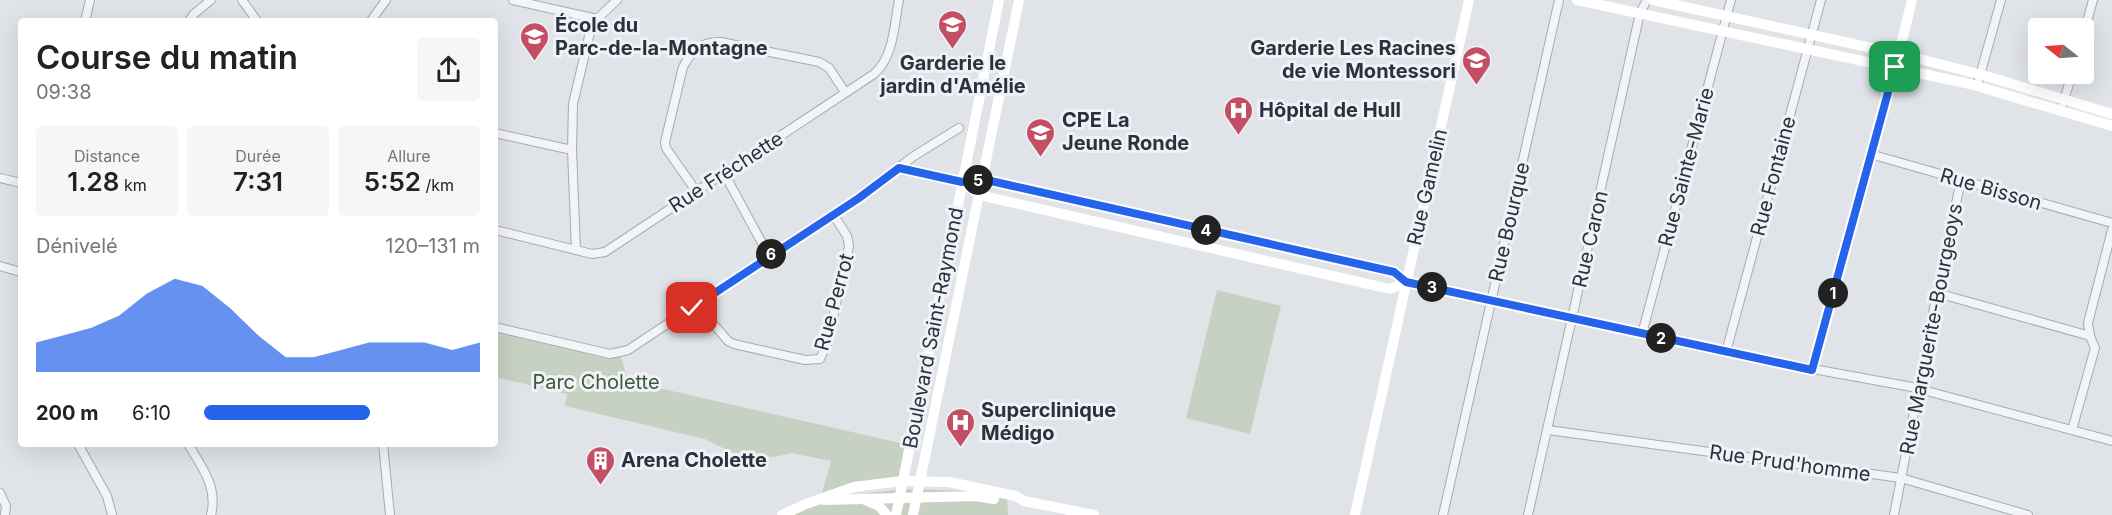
<!DOCTYPE html>
<html lang="fr">
<meta charset="utf-8">
<style>
:root{--surface:#fff;--page:#f6f6f6;--text:#222;--muted:#767676;--accent:#2563eb}
body{margin:0;font-family:Inter,sans-serif;background:var(--page);color:var(--text);height:100vh;display:flex;flex-direction:column;font-size:22px;white-space:nowrap}
*{box-sizing:border-box;margin:0}
p{font-size:20px;color:var(--muted)}
.icon{flex:none;width:33px;height:33px;fill:none;stroke:currentColor;stroke-width:2;stroke-linecap:round;stroke-linejoin:round}
.map{position:relative;flex:1;overflow:hidden}
.sheet{position:absolute;left:18px;top:18px;width:480px;height:429px;display:flex;flex-direction:column;background:var(--surface);border-radius:6px;box-shadow:0 6px 24px #0002}
.sheet>*{flex:none}
.needle{width:39px;rotate:287deg}
.buttons{position:absolute;left:2028px;top:18px;display:grid;gap:12px}
.buttons a{display:grid;place-items:center;width:66px;height:66px;border-radius:6px;background:var(--surface);box-shadow:0 6px 24px #0002;font-size:30px}
.pin{position:absolute;display:grid;place-items:center;width:51px;height:51px;color:#fff;margin:-26px;border-radius:12px;box-shadow:0 3px 9px #0006}
.km{position:absolute;width:30px;height:30px;margin:-15px;border-radius:50%;background:#222;color:#fff;font-size:16px;line-height:30px;text-align:center}
.round{display:grid;place-items:center;flex:none;width:63px;height:63px;border-radius:6px;background:var(--page)}
.overview{display:flex;align-items:center;justify-content:space-between;height:102px;padding:0 18px}
h1{font-size:33px;font-weight:600;line-height:45px}
.metrics{display:grid;grid-template-columns:repeat(3,1fr);gap:9px;height:102px;padding:6px 18px}
.metrics div{display:grid;align-content:center;border-radius:6px;background:var(--page);text-align:center}
.metrics b{font-size:26px;font-weight:600}
.metrics small{font-size:16px;font-weight:400}
.metrics p{font-size:16px}
.chart{height:168px;padding:12px 18px}
.chart p{display:flex;justify-content:space-between}
.chart svg{width:100%;height:108px;margin-top:6px;fill:var(--accent);opacity:.7}
ul{padding:0 18px;list-style:none;font-size:20px}
li{display:grid;grid-template-columns:96px 72px 1fr;align-items:center;height:45px}
li i{height:15px;border-radius:8px;background:var(--accent)}
.map>svg:first-child{display:block}
</style>
<div class="map">
<svg width="2112" height="515" viewBox="0 0 2112 515">
<rect width="100%" height="100%" fill="#e0e3e8"/>
<!-- green -->
<g fill="#c6d1c2">
<polygon points="1217,290 1281,306 1250,434 1186,418"/>
<polygon points="495,327 620,353 628,381 909,445 902,481 823,499 902,489 974,491 1007,494 1008,515 782,515 820,500 831,461 792,453 774,457 733,453 705,439 565,406 567,394 495,377"/>
</g>
<g fill="none" stroke-linecap="round" stroke-linejoin="round">
<defs>
<g id="street">
<polyline points="242,0 257,21"/>
<polyline points="513,0 597,19"/>
<polyline points="85,21 90,0"/>
<polyline points="189,21 194,14 211,0"/>
<polyline points="371,21 386,0"/>
<polyline points="2084,32 2093,0"/>
<polyline points="1977,86 2001,0"/>
<polyline points="2061,110 2072,74"/>
<polyline points="495,133 572,150"/>
<polyline points="1870,154 2112,223"/>
<polyline points="899,168 962,182"/>
<polyline points="724,173 769,256"/>
<polyline points="0,178 21,183"/>
<path d="M 696,191 L 666,148 L 665,142 L 683,67 C 692,50 702,41 721,42 L 819,62 L 829,68 L 845,92"/>
<path d="M 495,230 L 592,254 L 605,252 L 874,74 C 894,57 894,25 899,0"/>
<polyline points="576,250 572,150 573,104 591,28 597,19 617,0"/>
<polyline points="0,266 21,272"/>
<polyline points="1406,282 1758,359 1912,387 2112,441"/>
<polyline points="1937,293 2090,336"/>
<polyline points="696,304 728,341 734,344 805,360 820,359 827,344 849,246 847,236 833,214"/>
<polyline points="495,327 610,354 628,350 859,197 914,156 959,128"/>
<polyline points="1642,334 1731,0"/>
<polyline points="1726,352 1821,0"/>
<polyline points="1812,370 1895,67"/>
<polyline points="1548,430 1901,478 2028,515"/>
<polyline points="2072,430 2095,348 2090,336 2088,323 2112,230"/>
<polyline points="78,444 107,496 112,515"/>
<path d="M 188,444 C 202,467 218,487 211,515"/>
<polyline points="383,444 390,515"/>
<polyline points="0,493 6,506 5,515"/>
<polyline points="1443,515 1559,0"/>
<polyline points="1528,515 1640,13 1647,0"/>
<polyline points="1894,515 1937,293 1961,180"/>
</g>
</defs>
<!-- street casing -->
<use href="#street" stroke="#a6aab2" stroke-width="10"/>
<!-- street -->
<use href="#street" stroke="#f2f4f7" stroke-width="8"/>
<!-- secondary -->
<g stroke="#fff" stroke-width="10">
<polyline points="1577,0 1970,84 2112,126"/>
<polyline points="1653,0 1904,55 1986,76 2112,114"/>
<polyline points="1897,61 1912,0"/>
<polyline points="962,182 979,195 1390,289 1406,282"/>
<polyline points="962,182 982,179 1394,272 1406,282"/>
<polyline points="824,500 976,496 994,499"/>
<polyline points="865,500 879,506 887,515"/>
<polyline points="782,515 806,504 854,487 902,481 949,482 1016,496 1024,501 1094,515"/>
<polyline points="896,515 999,0"/>
<polyline points="913,515 1019,0"/>
<polyline points="1355,515 1469,0"/>
</g>
</g>
<g fill="none" stroke-linecap="round" stroke-linejoin="round">
<defs>
<polyline id="route" points="692,308 859,198 899,168 962,182 982,179 1394,272 1406,282 1812,370 1895,67"/>
</defs>
<!-- route casing -->
<use href="#route" stroke="#fff" stroke-width="12"/>
<!-- route -->
<use href="#route" stroke="#2563eb" stroke-width="8"/>
</g>
<!-- icons -->
<defs>
<symbol id="school-pin" viewBox="-11 -11 22 30"><path d="M0 17L-7.5 6A9.5 9.5 0 1 1 7.5 6Z" fill="#c44e64" stroke="#eff2f6"/><path d="M0-5L7-2L0 1L-7-2ZM-4 1L0 2.5L4 1V4Q0 6-4 4Z" fill="#fff"/></symbol>
<symbol id="hospital-pin" viewBox="-11 -11 22 30"><path d="M0 17L-7.5 6A9.5 9.5 0 1 1 7.5 6Z" fill="#c44e64" stroke="#eff2f6"/><path d="M-5-5h3v3.5h4V-5h3V5h-3V1.5h-4V5h-3Z" fill="#fff"/></symbol>
<symbol id="building-pin" viewBox="-11 -11 22 30"><path d="M0 17L-7.5 6A9.5 9.5 0 1 1 7.5 6Z" fill="#c44e64" stroke="#eff2f6"/><path d="M-4-6H4V6H1V3H-1V6H-4ZM-2.5-4.3h1.7v1.8h-1.7ZM.8-4.3h1.7v1.8H.8ZM-2.5-1h1.7V.8h-1.7ZM.8-1h1.7V.8H.8Z" fill="#fff"/></symbol>
</defs>
<g fill-rule="evenodd">
<use href="#school-pin" x="936" y="8" width="33" height="45"/>
<use href="#school-pin" x="518" y="20" width="33" height="45"/>
<use href="#school-pin" x="1460" y="44" width="33" height="45"/>
<use href="#hospital-pin" x="1222" y="94" width="33" height="45"/>
<use href="#school-pin" x="1024" y="116" width="33" height="45"/>
<use href="#hospital-pin" x="944" y="406" width="33" height="45"/>
<use href="#building-pin" x="584" y="444" width="33" height="45"/>
</g>
<g text-anchor="middle" dominant-baseline="central" stroke-width="6" stroke-linejoin="round" paint-order="stroke">
<!-- poi labels -->
<g font-size="20" font-weight="bold" fill="#2a323e" stroke="#eff2f6" text-anchor="start">
<text x="555" y="25">École du<tspan x="555" dy="23">Parc-de-la-Montagne</tspan></text>
<text x="1456" y="48" text-anchor="end">Garderie Les Racines<tspan x="1456" dy="23">de vie Montessori</tspan></text>
<text x="953" y="63" text-anchor="middle">Garderie le<tspan x="953" dy="23">jardin d'Amélie</tspan></text>
<text x="1259" y="110">Hôpital de Hull</text>
<text x="1062" y="120">CPE La<tspan x="1062" dy="23">Jeune Ronde</tspan></text>
<text x="981" y="410">Superclinique<tspan x="981" dy="23">Médigo</tspan></text>
<text x="621" y="460">Arena Cholette</text>
</g>
<!-- street labels -->
<g font-size="20" fill="#2a323e" stroke="#eff2f6">
<text transform="translate(1686 167) rotate(-75)">Rue Sainte-Marie</text>
<text transform="translate(726 172) rotate(-33)">Rue Fréchette</text>
<text transform="translate(1773 176) rotate(-75)">Rue Fontaine</text>
<text transform="translate(1427 187) rotate(-77)">Rue Gamelin</text>
<text transform="translate(1991 189) rotate(16)">Rue Bisson</text>
<text transform="translate(1509 222) rotate(-77)">Rue Bourque</text>
<text transform="translate(1590 239) rotate(-77)">Rue Caron</text>
<text transform="translate(834 302) rotate(-75)">Rue Perrot</text>
<text transform="translate(933 328) rotate(-79)">Boulevard Saint-Raymond</text>
<text transform="translate(1931 329) rotate(-79)">Rue Marguerite-Bourgeoys</text>
<text transform="translate(1790 463) rotate(8)">Rue Prud'homme</text>
</g>
<!-- park labels -->
<g font-size="20" fill="#3f5938" stroke="#eff2f6">
<text x="596" y="382">Parc Cholette</text>
</g>
</g>
</svg>
<div class="buttons">
<a><svg class="needle" viewBox="-14 -14 28 28"><path d="M0-13l5 13h-10z" fill="#e53935"/><path d="M0 13l5-13h-10z" fill="#767676"/></svg></a>
</div>
<div class="pin" style="left:1895px;top:67px;background:#1e9e55"><svg class="icon" aria-label="arrive" viewBox="0 0 24 24"><path d="M6 21V4h12l-3 4 3 4H6"/></svg></div>
<div class="pin" style="left:692px;top:308px;background:#d93025"><svg class="icon" aria-label="check" viewBox="0 0 24 24"><path d="M5 12l5 5 9-10"/></svg></div>
<b class="km" style="left:1833px;top:293px">1</b>
<b class="km" style="left:1661px;top:338px">2</b>
<b class="km" style="left:1432px;top:287px">3</b>
<b class="km" style="left:1206px;top:230px">4</b>
<b class="km" style="left:978px;top:180px">5</b>
<b class="km" style="left:771px;top:254px">6</b>
<section class="sheet">
<div class="overview"><div><h1>Course du matin</h1><p>09:38</p></div><a class="round"><svg class="icon" aria-label="share" viewBox="0 0 24 24"><path d="M12 15V3M7 8l5-5 5 5M5 13v7h14v-7"/></svg></a></div>
<div class="metrics">
<div><p>Distance</p><b>1.28<small> km</small></b></div>
<div><p>Durée</p><b>7:31</b></div>
<div><p>Allure</p><b>5:52<small> /km</small></b></div>
</div>
<div class="chart"><p><span>Dénivelé</span>120–131 m</p>
<svg viewBox="0 0 160 44" preserveAspectRatio="none"><path d="M0 44V32L10 29L20 26L30 21L40 12L50 6L60 9L70 18L80 29L90 38L100 38L110 35L120 32L130 32L140 32L150 35L160 32V44z"/></svg>
</div>
<ul>
<li><b>200 m</b>6:10<i style="width:60%"></i></li>
</ul>
</section>
</div>
